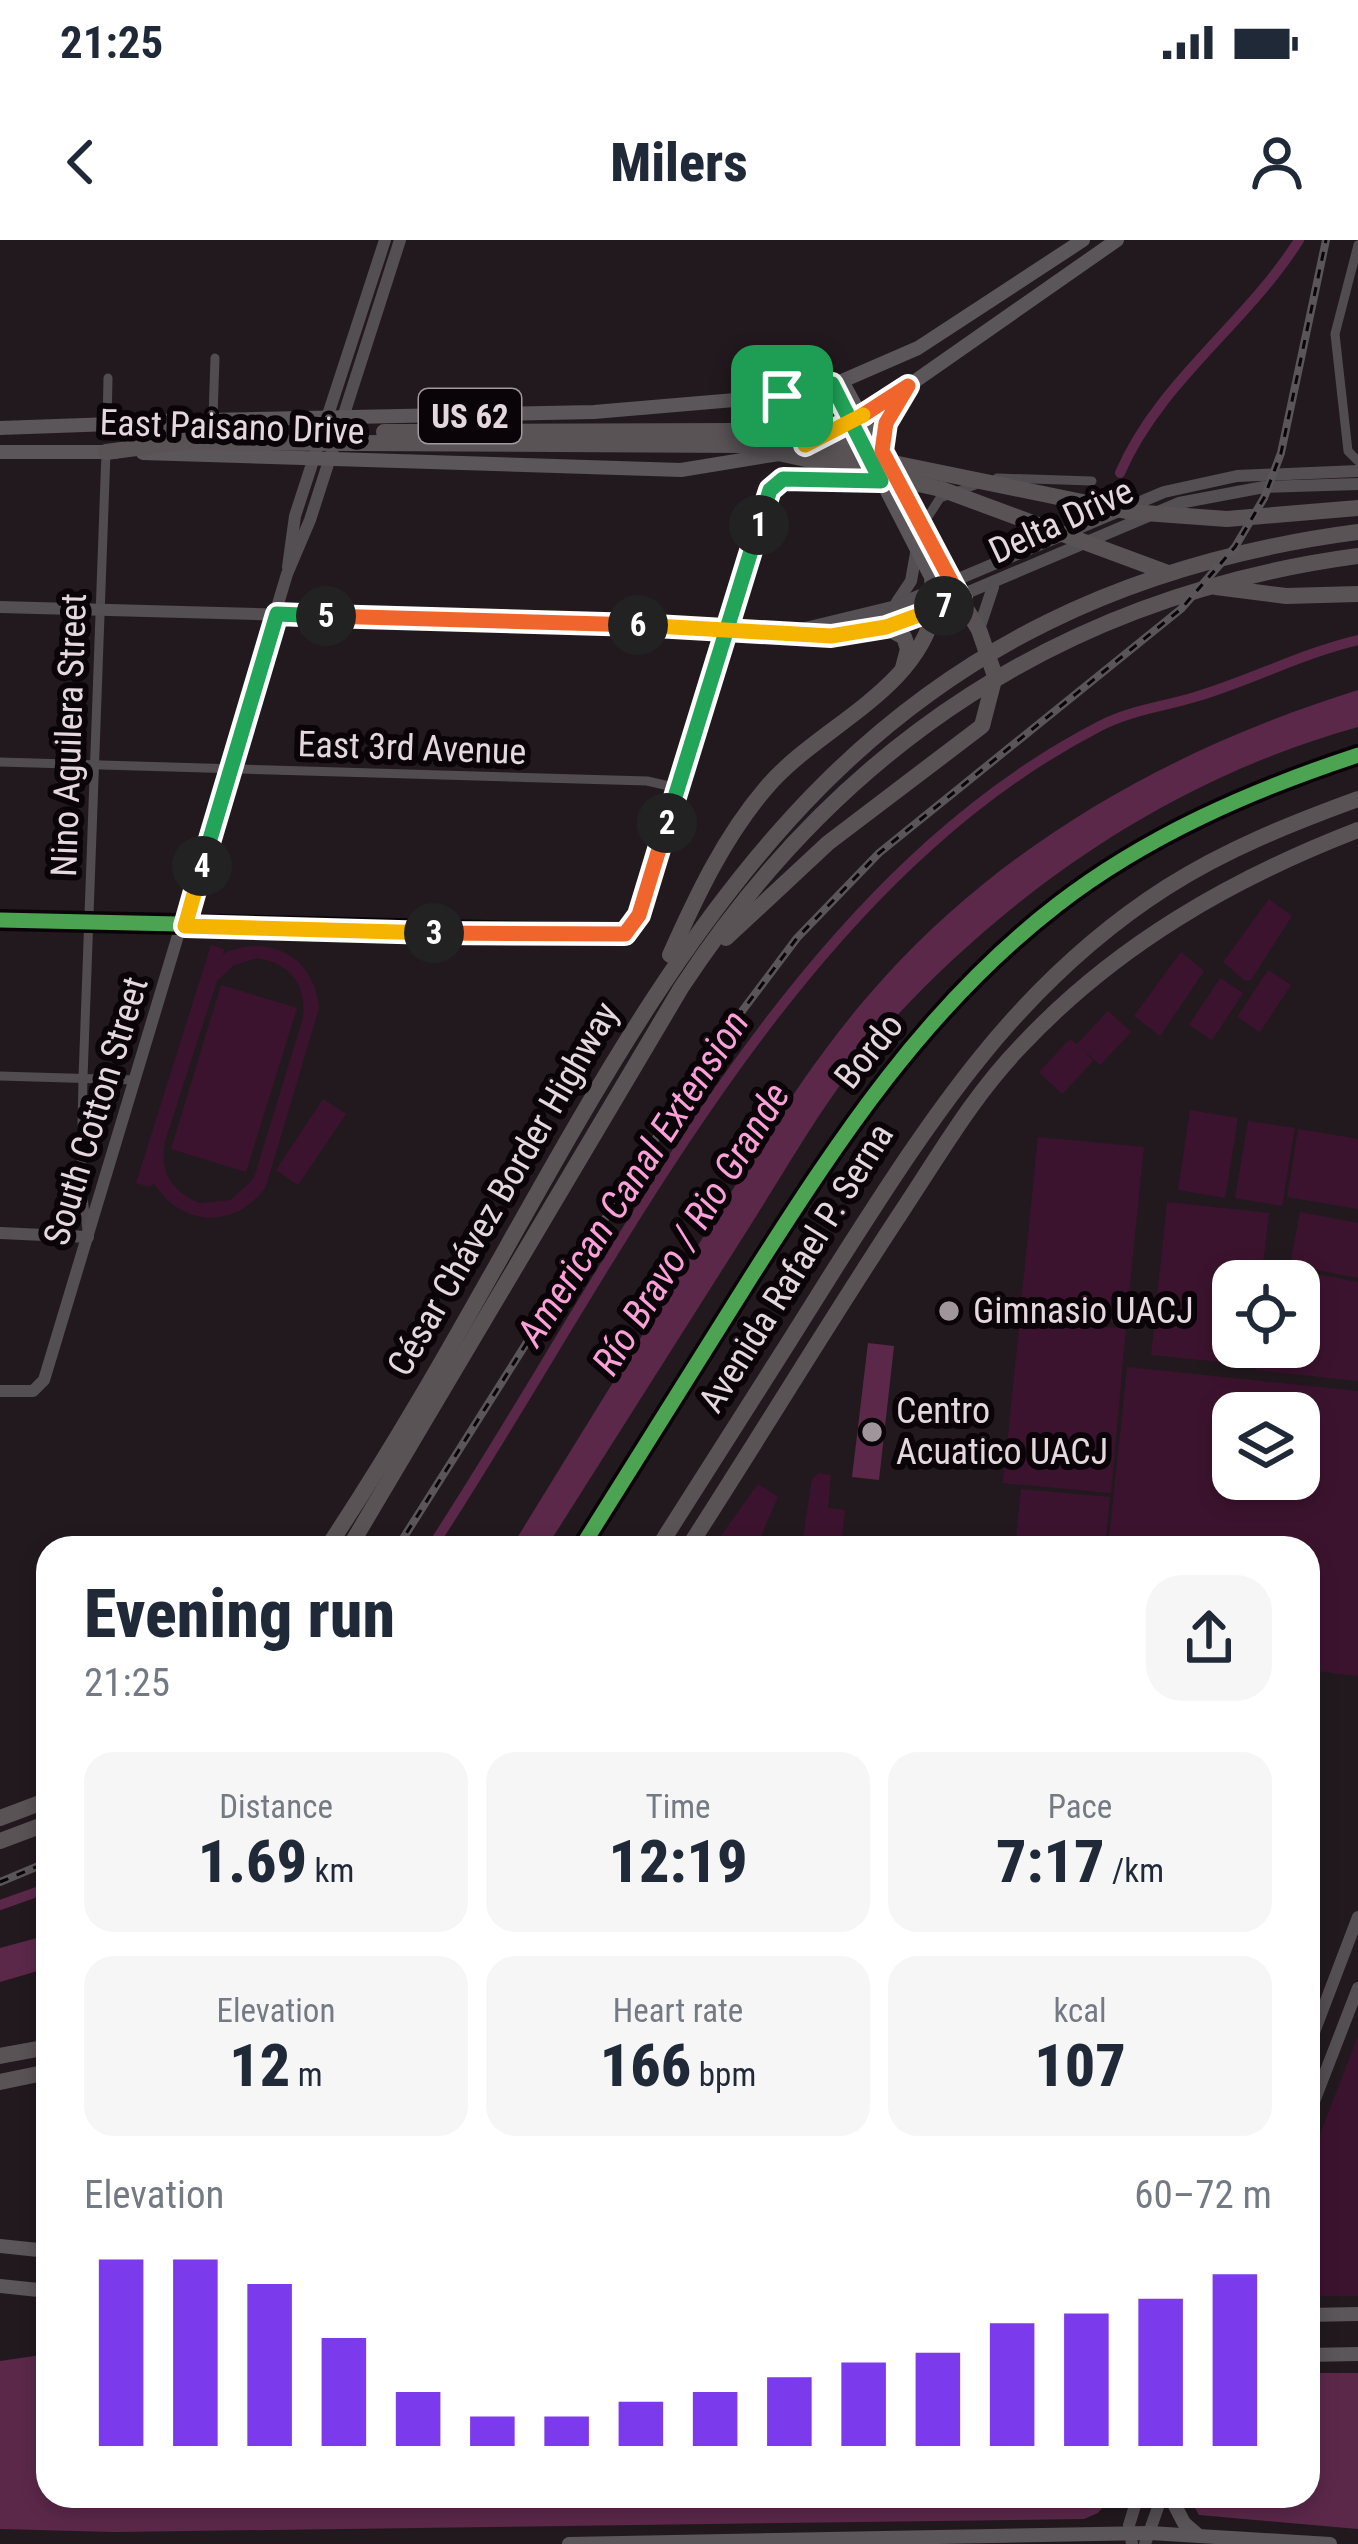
<!DOCTYPE html>
<meta charset="utf-8">
<style>
:root{--surface:#fff;--page:#f6f6f7;--text:#1f2937;--muted:#747a83;--accent:#7c3aed}
body{margin:0;font-family:"Roboto Condensed",sans-serif;background:var(--page);color:var(--text);height:100vh;display:flex;flex-direction:column;font-size:45px;white-space:nowrap}
*{box-sizing:border-box;margin:0}
p{font-size:39px;color:var(--muted)}
.icon{flex:none;width:66px;height:66px;fill:none;stroke:currentColor;stroke-width:2;stroke-linecap:round;stroke-linejoin:round}
.map{position:relative;flex:1;overflow:hidden}
.drawer{position:absolute;left:36px;top:1296px;width:1284px;height:972px;display:flex;flex-direction:column;background:var(--surface);border-radius:36px;box-shadow:0 6px 18px #0003}
.drawer>*{flex:none}
.fabs{position:absolute;left:1212px;top:1020px;display:grid;gap:24px}
.fabs a{display:grid;place-items:center;width:108px;height:108px;border-radius:24px;background:var(--surface);box-shadow:0 6px 18px #0003;font-size:60px}
.pin{position:absolute;display:grid;place-items:center;width:102px;height:102px;color:#fff;margin:-51px;border-radius:24px;box-shadow:0 6px 18px #0006}
.km{position:absolute;width:60px;height:60px;margin:-30px;border-radius:50%;background:#222;color:#fff;font-size:33px;line-height:60px;text-align:center}
.round{display:grid;place-items:center;flex:none;width:126px;height:126px;border-radius:36px;background:var(--page)}
.headline{display:flex;align-items:center;justify-content:space-between;height:204px;padding:0 48px}
h1{font-size:66px;font-weight:800;line-height:90px}
.figures{display:grid;grid-template-columns:repeat(3,1fr);gap:18px;height:204px;padding:12px 48px}
.figures div{display:grid;align-content:center;border-radius:30px;background:var(--page);text-align:center}
.figures b{font-size:60px;font-weight:800}
.figures small{font-size:33px;font-weight:400}
.figures p{font-size:33px}
.chart{height:336px;padding:24px 48px}
.chart p{display:flex;justify-content:space-between}
.chart svg{width:100%;height:216px;margin-top:12px;stroke:var(--accent);stroke-width:6}
.status{display:flex;justify-content:space-between;align-items:center;height:84px;padding:0 60px;background:var(--surface);direction:ltr}
.status svg{height:33px;fill:currentColor}
header{display:flex;justify-content:space-between;align-items:center;height:156px;padding:0 48px;background:var(--surface);font-size:54px;font-weight:800}
.map>svg:first-child{display:block}
</style>
<div class="status"><b>21:25</b><svg viewBox="0 0 49 12"><path d="M0 12V9h3v3zM5 12V6h3v6zM10 12V3h3v9zM15 12V0h3v12zM26 1h20v11H26zM47 4h2v5h-2z"/></svg></div>
<header><svg class="icon" aria-label="back" viewBox="0 0 24 24"><path d="M15 5l-7 7 7 7"/></svg>Milers<svg class="icon" aria-label="person" viewBox="0 0 24 24"><circle cx="12" cy="8" r="4"/><path d="M4 21q1-7 8-7t8 7"/></svg></header>
<div class="map">
<svg width="1358" height="2304" viewBox="0 0 1358 2304">
<rect width="100%" height="100%" fill="#22191e"/>
<!-- green -->
<g fill="#3c132e" fill-rule="evenodd">
<polygon points="1269,659 1292,676 1251,740 1245,741 1223,722"/>
<path d="M 211,705 L 224,709 L 223,714 C 268,692 315,717 319,768 L 266,946 C 237,990 180,987 154,943 L 150,947 L 136,943 ZM 257,718 C 290,723 307,745 303,778 L 254,938 L 231,960 L 199,963 C 171,951 159,931 165,901 L 217,741 L 234,725 Z"/>
<polygon points="1181,712 1204,731 1160,796 1134,776"/>
<polygon points="1268,730 1291,745 1260,792 1237,777"/>
<polygon points="1220,738 1243,753 1212,800 1189,785"/>
<polygon points="221,745 297,768 246,932 171,909"/>
<polygon points="1108,771 1131,792 1100,825 1082,809 1093,821 1062,854 1039,832 1070,799 1077,804"/>
<polygon points="323,859 346,874 298,945 276,930"/>
<polygon points="1190,870 1238,878 1225,958 1178,950"/>
<polygon points="1248,881 1295,888 1282,966 1235,958"/>
<polygon points="1298,889 1358,899 1358,969 1287,957"/>
<polygon points="1038,897 1144,907 1126,1083 1020,1072"/>
<polygon points="1167,962 1269,973 1261,1041 1233,1041 1233,1107 1252,1107 1250,1125 1151,1115"/>
<polygon points="1300,972 1358,983 1358,1038 1290,1025"/>
<polygon points="1270,1025 1358,1042 1358,1141 1255,1130 1258,1107 1299,1107 1299,1041 1268,1041"/>
<polygon points="1020,1079 1126,1089 1111,1253 1003,1243"/>
<path d="M 1127,1127 L 1358,1151 L 1358,1436 L 1308,1430 L 1308,1308 L 1108,1308 ZM 1233,1173 L 1299,1173 L 1299,1239 L 1233,1239 Z"/>
<polygon points="819,1233 831,1235 828,1268 845,1270 841,1308 808,1307 803,1297 812,1239"/>
<polygon points="758,1244 778,1257 761,1296 749,1308 712,1308"/>
<polygon points="1021,1249 1110,1257 1105,1308 1015,1308"/>
<polygon points="1358,1796 1358,2056 1308,2056 1308,1925"/>
</g>
<!-- water -->
<g fill="#5c284a">
<path d="M 1358,450 L 1358,487 C 1175,538 1017,645 889,784 C 834,844 793,918 750,986 C 682,1093 614,1201 546,1308 L 511,1308 C 574,1205 638,1102 702,999 C 758,909 811,818 883,739 C 1010,598 1179,506 1358,450 Z"/>
<polygon points="868,1103 894,1106 879,1240 852,1237"/>
<polygon points="48,1695 48,1728 0,1742 0,1708"/>
<polygon points="48,2114 48,2256 1112,2256 1098,2273 1084,2279 115,2292 0,2289 0,2121"/>
<polygon points="1308,2133 1358,2133 1358,2289 1199,2275 1188,2256 1308,2256"/>
</g>
<g fill="none" stroke-linecap="round" stroke-linejoin="round">
<!-- canal -->
<g stroke="#5c284a" stroke-width="10">
<path d="M 1120,233 C 1159,142 1247,83 1299,0"/>
<path d="M 431,1308 C 616,1026 789,646 1100,486 C 1131,470 1162,467 1195,457 C 1250,441 1302,413 1358,400"/>
<polyline points="0,1665 48,1648"/>
</g>
<!-- street -->
<g stroke="#514c50" stroke-width="9">
<polyline points="1358,5 1335,94 1348,211 1358,221"/>
<polyline points="213,177 215,118"/>
<polyline points="107,184 108,138"/>
<polyline points="997,238 1092,241"/>
<polyline points="922,286 940,258 975,245"/>
<polyline points="0,522 647,541 678,548"/>
<polyline points="0,680 625,694 639,675 769,250 789,238 871,241"/>
<polyline points="0,836 135,840"/>
<polyline points="87,991 81,940 83,838 106,212"/>
</g>
<!-- secondary -->
<g stroke="#534f52" stroke-width="12">
<polyline points="288,327 295,276 385,0"/>
<polyline points="897,362 911,341 916,313"/>
<polyline points="0,367 729,387 831,396 886,387 1179,263 1264,247 1358,244"/>
<polyline points="979,389 993,347"/>
<polyline points="797,390 892,367 1164,252 1237,236 1358,231"/>
<polyline points="0,993 88,997"/>
<polyline points="0,1151 33,1151 44,1140 287,334 310,280 400,0"/>
<polyline points="1308,1808 1358,1677"/>
<polyline points="1308,1877 1358,1748"/>
<polyline points="1132,2304 1129,2285 1138,2256"/>
<polyline points="1145,2304 1162,2256"/>
</g>
<!-- primary -->
<g stroke="#5b5659" stroke-width="14">
<polyline points="842,141 961,360"/>
<polyline points="832,144 931,337 934,370"/>
<path d="M 789,157 L 812,162 C 823,177 817,187 808,200"/>
<polyline points="158,181 594,172 782,156 842,141 918,108 1083,0"/>
<polyline points="0,188 112,184"/>
<polyline points="816,204 844,204 862,214"/>
<polyline points="800,206 908,146 1117,0"/>
<polyline points="882,211 886,183 906,150"/>
<polyline points="0,212 115,212"/>
<polyline points="143,213 681,230 779,214"/>
<polyline points="0,2006 48,2011"/>
<polyline points="0,2046 48,2051"/>
<polyline points="1308,2075 1358,2074"/>
<polyline points="1308,2115 1358,2114"/>
<polyline points="1170,2256 1184,2283 1199,2296"/>
<polyline points="569,2304 1150,2293 1330,2304"/>
</g>
<!-- highway -->
<g stroke="#595356" stroke-width="16">
<polyline points="107,184 238,191"/>
<polyline points="384,192 737,191 1131,272 1227,279 1358,268"/>
<polyline points="106,212 182,202 743,205 941,249 1168,333"/>
<polyline points="1216,347 1286,356 1358,354"/>
<polyline points="886,387 904,397 908,409 903,428"/>
<polyline points="726,698 828,603 982,486 995,436 979,390 961,360"/>
<path d="M 670,715 C 696,657 724,597 766,548 C 816,488 917,452 934,370"/>
<path d="M 327,1308 C 627,859 734,374 1358,292"/>
<path d="M 349,1308 L 681,748 C 841,503 1067,355 1358,316"/>
<path d="M 658,1308 C 717,1215 776,1123 834,1030 C 929,881 1015,744 1167,647 C 1227,609 1292,583 1358,559"/>
<path d="M 688,1308 C 761,1195 830,1080 904,968 C 941,912 975,853 1022,805 C 1116,705 1231,639 1358,590"/>
<polyline points="0,1578 48,1560"/>
<polyline points="0,1601 48,1583"/>
<polyline points="0,1816 48,1807"/>
<polyline points="0,1842 48,1832"/>
</g>
<defs>
<g id="rail">
<polyline points="397,1308 706,819 797,698 879,613 1181,369 1235,307 1264,258 1281,213 1326,0"/>
<polyline points="0,1642 48,1622"/>
</g>
</defs>
<!-- rail casing -->
<use href="#rail" stroke="#595558" stroke-width="8"/>
<!-- rail -->
<use href="#rail" stroke="#0a0408" stroke-width="3" stroke-dasharray="9" stroke-linecap="butt"/>
<defs>
<g id="cycleway">
<polyline points="0,680 625,694 639,675 769,250 789,238 881,241"/>
<path d="M 581,1308 C 637,1218 694,1128 751,1037 C 839,899 925,767 1057,665 C 1146,596 1252,550 1358,515"/>
</g>
</defs>
<!-- cycleway casing -->
<use href="#cycleway" stroke="#0a0408" stroke-width="22"/>
<!-- cycleway -->
<use href="#cycleway" stroke="#4ca352" stroke-width="15"/>
</g>
<g fill="none" stroke-linecap="round" stroke-linejoin="round">
<defs>
<polyline id="split-1" points="759,285 770,250 783,239 881,241 832,144 782,156"/>
<polyline id="split-2" points="667,583 759,285"/>
<polyline id="split-3" points="434,693 625,694 639,675 667,583"/>
<polyline id="split-4" points="202,626 185,686 434,693"/>
<polyline id="split-5" points="202,626 277,374 326,376"/>
<polyline id="split-6" points="326,376 638,385"/>
<polyline id="split-7" points="638,385 831,396 886,387 944,366"/>
<polyline id="split-8" points="863,175 908,146 886,183 882,211 961,360 944,366"/>
<path id="split-9" d="M 782,156 L 812,162 C 824,179 815,190 805,205 L 863,175"/>
</defs>
<!-- split-1 casing -->
<use href="#split-1" stroke="#fff" stroke-width="24"/>
<!-- split-2 casing -->
<use href="#split-2" stroke="#fff" stroke-width="24"/>
<!-- split-3 casing -->
<use href="#split-3" stroke="#fff" stroke-width="24"/>
<!-- split-4 casing -->
<use href="#split-4" stroke="#fff" stroke-width="24"/>
<!-- split-5 casing -->
<use href="#split-5" stroke="#fff" stroke-width="24"/>
<!-- split-6 casing -->
<use href="#split-6" stroke="#fff" stroke-width="24"/>
<!-- split-7 casing -->
<use href="#split-7" stroke="#fff" stroke-width="24"/>
<!-- split-8 casing -->
<use href="#split-8" stroke="#fff" stroke-width="24"/>
<!-- split-9 casing -->
<use href="#split-9" stroke="#fff" stroke-width="24"/>
<!-- split-1 -->
<use href="#split-1" stroke="#22a559" stroke-width="15"/>
<!-- split-2 -->
<use href="#split-2" stroke="#22a559" stroke-width="15"/>
<!-- split-3 -->
<use href="#split-3" stroke="#f0652b" stroke-width="15"/>
<!-- split-4 -->
<use href="#split-4" stroke="#f5b400" stroke-width="15"/>
<!-- split-5 -->
<use href="#split-5" stroke="#22a559" stroke-width="15"/>
<!-- split-6 -->
<use href="#split-6" stroke="#f0652b" stroke-width="15"/>
<!-- split-7 -->
<use href="#split-7" stroke="#f5b400" stroke-width="15"/>
<!-- split-8 -->
<use href="#split-8" stroke="#f0652b" stroke-width="15"/>
<!-- split-9 -->
<use href="#split-9" stroke="#f5b400" stroke-width="15"/>
</g>
<!-- markers -->
<g fill="#a0959b" stroke="#0a0408" stroke-width="4.5">
<circle cx="949" cy="1071" r="12"/>
<circle cx="872" cy="1192" r="12"/>
</g>
<g text-anchor="middle" dominant-baseline="central" stroke-width="12" stroke-linejoin="round" paint-order="stroke">
<!-- shield labels -->
<rect fill="#0a0408" stroke="#a3989e" stroke-width="3" x="419" y="149" width="102" height="54" rx="9"/>
<g font-size="33" font-weight="bold" fill="#e4d8de">
<text x="470" y="176">US 62</text>
</g>
<!-- street labels -->
<g font-size="36" fill="#e4d8de" stroke="#0a0408">
<text transform="translate(232 187) rotate(2)">East Paisano Drive</text>
<text transform="translate(1061 281) rotate(-25)">Delta Drive</text>
<text transform="translate(69 495) rotate(-88)">Nino Aguilera Street</text>
<text transform="translate(412 508) rotate(2)">East 3rd Avenue</text>
<text transform="translate(869 811) rotate(-51)">Bordo</text>
<text transform="translate(96 871) rotate(-73)">South Cotton Street</text>
<text transform="translate(503 949) rotate(-60)">César Chávez Border Highway</text>
<text transform="translate(796 1028) rotate(-58)">Avenida Rafael P. Serna</text>
</g>
<!-- poi labels -->
<g font-size="36" fill="#e4d8de" stroke="#0a0408" text-anchor="start">
<text x="973" y="1071">Gimnasio UACJ</text>
<text x="896" y="1171">Centro<tspan x="896" dy="41">Acuatico UACJ</tspan></text>
</g>
<!-- water labels -->
<g font-size="39" font-style="italic" fill="#fa9fd7" stroke="#0a0408">
<text transform="translate(633 938) rotate(-57)">American Canal Extension</text>
<text transform="translate(691 989) rotate(-58)">Río Bravo / Rio Grande</text>
</g>
</g>
</svg>
<div class="fabs">
<a><svg class="icon" aria-label="locate" viewBox="0 0 24 24"><circle cx="12" cy="12" r="6"/><path d="M12 2v4M12 18v4M2 12h4M18 12h4"/></svg></a>
<a><svg class="icon" aria-label="layers" viewBox="0 0 24 24"><path d="M12 4l9 5-9 5-9-5zM3 14l9 5 9-5"/></svg></a>
</div>
<div class="pin" style="left:782px;top:156px;background:#1e9e55"><svg class="icon" aria-label="arrive" viewBox="0 0 24 24"><path d="M6 21V4h12l-3 4 3 4H6"/></svg></div>
<b class="km" style="left:759px;top:285px">1</b>
<b class="km" style="left:667px;top:583px">2</b>
<b class="km" style="left:434px;top:693px">3</b>
<b class="km" style="left:202px;top:626px">4</b>
<b class="km" style="left:326px;top:376px">5</b>
<b class="km" style="left:638px;top:385px">6</b>
<b class="km" style="left:944px;top:366px">7</b>
<section class="drawer">
<div class="headline"><div><h1>Evening run</h1><p>21:25</p></div><a class="round"><svg class="icon" aria-label="share" viewBox="0 0 24 24"><path d="M12 15V3M7 8l5-5 5 5M5 13v7h14v-7"/></svg></a></div>
<div class="figures">
<div><p>Distance</p><b>1.69<small> km</small></b></div>
<div><p>Time</p><b>12:19</b></div>
<div><p>Pace</p><b>7:17<small> /km</small></b></div>
</div>
<div class="figures">
<div><p>Elevation</p><b>12<small> m</small></b></div>
<div><p>Heart rate</p><b>166<small> bpm</small></b></div>
<div><p>kcal</p><b>107</b></div>
</div>
<div class="chart"><p><span>Elevation</span>60–72 m</p>
<svg viewBox="0 0 160 44" preserveAspectRatio="none"><path d="M5 44V6M15 44V6M25 44V11M35 44V22M45 44V33M55 44V38M65 44V38M75 44V35M85 44V33M95 44V30M105 44V27M115 44V25M125 44V19M135 44V17M145 44V14M155 44V9"/></svg>
</div>
</section>
</div>
